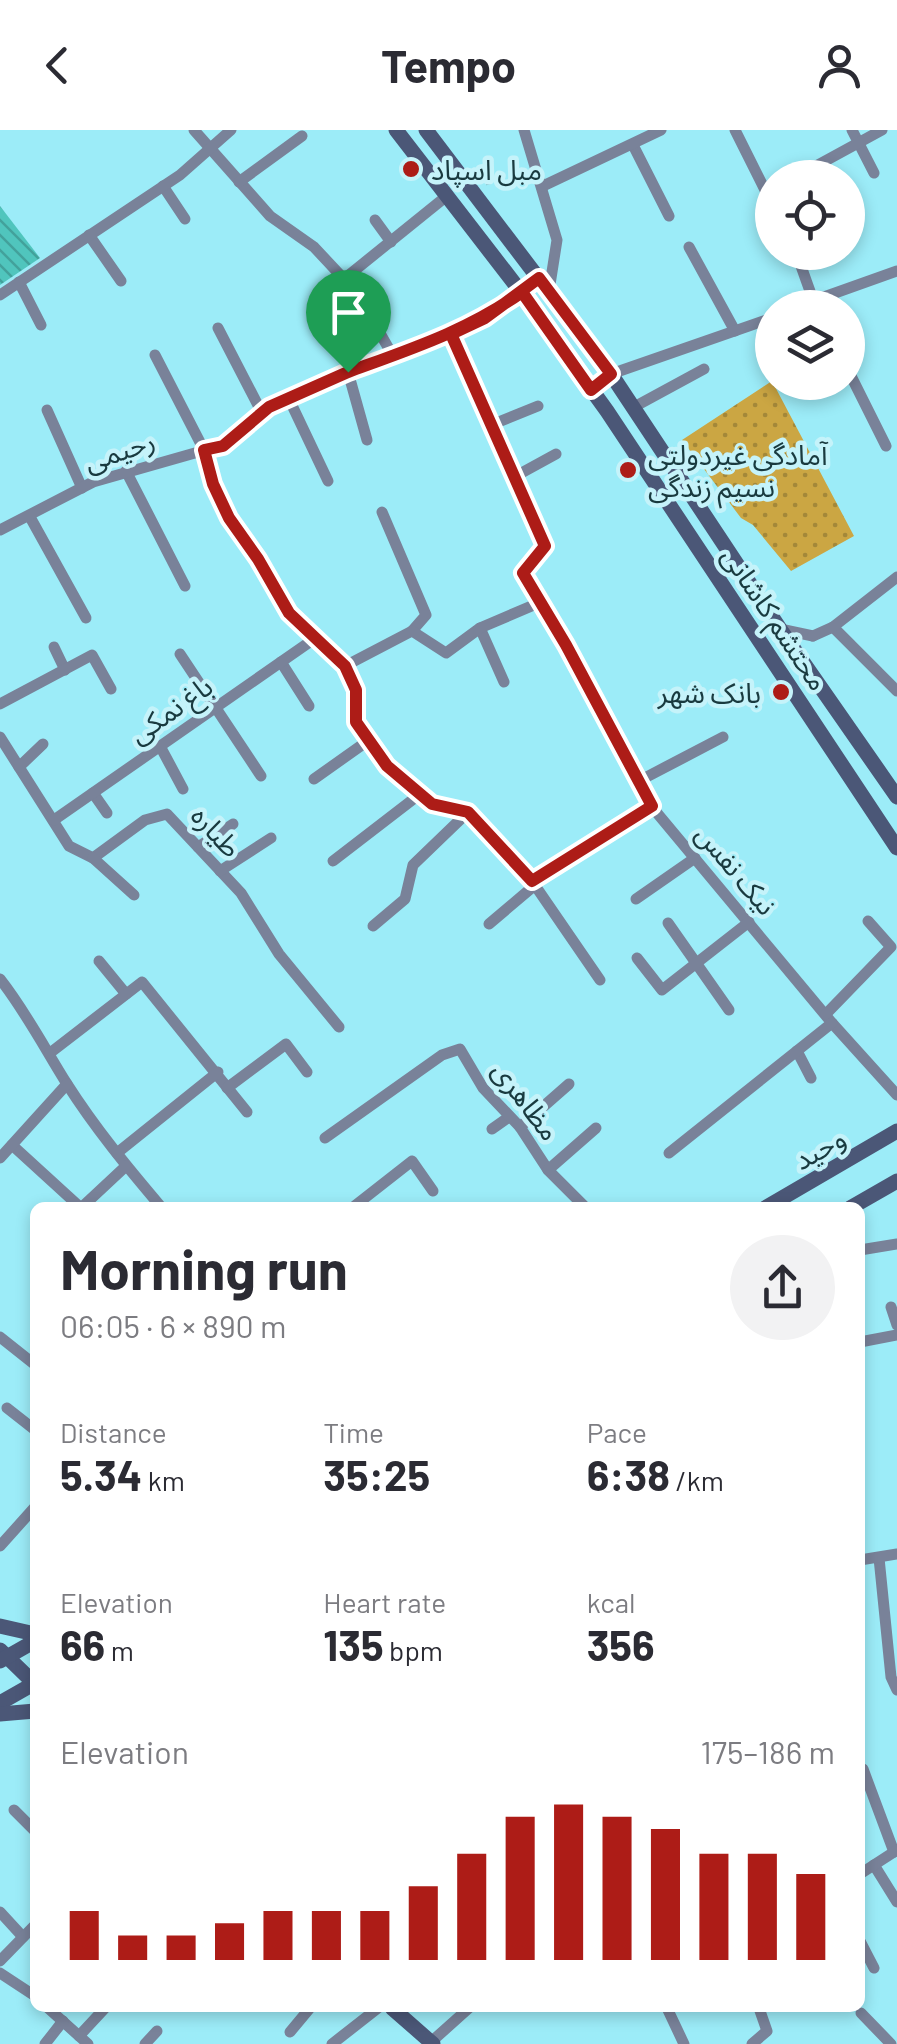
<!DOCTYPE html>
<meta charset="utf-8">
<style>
:root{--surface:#fff;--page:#f2f2f3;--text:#2b2b33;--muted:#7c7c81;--accent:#ad1c17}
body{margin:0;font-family:Barlow,"Noto Sans Arabic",sans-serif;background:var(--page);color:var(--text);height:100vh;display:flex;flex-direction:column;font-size:38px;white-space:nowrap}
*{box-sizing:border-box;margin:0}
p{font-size:32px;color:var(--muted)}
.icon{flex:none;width:55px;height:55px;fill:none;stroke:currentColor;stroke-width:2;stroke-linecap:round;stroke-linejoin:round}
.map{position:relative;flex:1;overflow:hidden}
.panel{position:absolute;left:30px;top:1072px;width:835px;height:810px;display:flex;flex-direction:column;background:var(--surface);border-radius:15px;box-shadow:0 5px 15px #0003}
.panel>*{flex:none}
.controls{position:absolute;left:755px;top:30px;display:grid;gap:20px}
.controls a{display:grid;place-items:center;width:110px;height:110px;border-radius:50%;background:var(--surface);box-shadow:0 5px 15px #0003;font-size:50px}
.pin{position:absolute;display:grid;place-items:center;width:85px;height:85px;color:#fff;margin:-102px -42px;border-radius:50% 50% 50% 0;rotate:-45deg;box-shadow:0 0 10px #0007}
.pin .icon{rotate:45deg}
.round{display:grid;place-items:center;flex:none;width:105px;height:105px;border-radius:52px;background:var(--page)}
.headline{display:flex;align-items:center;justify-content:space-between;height:170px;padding:0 30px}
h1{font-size:55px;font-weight:700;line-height:75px}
.figures{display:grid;grid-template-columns:repeat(3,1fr);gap:15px;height:170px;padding:10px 30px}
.figures div{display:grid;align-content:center}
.figures b{font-size:42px;font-weight:700}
.figures small{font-size:28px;font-weight:400}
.figures p{font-size:28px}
.chart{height:280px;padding:20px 30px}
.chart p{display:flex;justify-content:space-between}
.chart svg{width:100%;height:180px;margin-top:10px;stroke:var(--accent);stroke-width:6}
header{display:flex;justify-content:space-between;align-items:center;height:130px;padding:0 30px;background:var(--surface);font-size:45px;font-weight:700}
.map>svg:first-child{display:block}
</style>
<header><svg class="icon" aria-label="back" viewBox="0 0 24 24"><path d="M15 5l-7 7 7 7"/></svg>Tempo<svg class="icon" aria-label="person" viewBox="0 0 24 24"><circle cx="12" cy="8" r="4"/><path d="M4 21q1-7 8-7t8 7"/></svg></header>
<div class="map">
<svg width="897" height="1914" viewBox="0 0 897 1914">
<defs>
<pattern id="grass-dots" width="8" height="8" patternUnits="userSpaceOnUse" patternTransform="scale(2.5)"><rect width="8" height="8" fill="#cba643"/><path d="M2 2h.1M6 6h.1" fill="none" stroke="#a48839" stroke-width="1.8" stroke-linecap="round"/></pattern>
<pattern id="building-back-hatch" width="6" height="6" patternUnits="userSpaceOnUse" patternTransform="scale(2.5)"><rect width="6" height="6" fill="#50c5bd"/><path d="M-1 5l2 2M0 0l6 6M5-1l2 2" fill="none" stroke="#42a19b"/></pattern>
</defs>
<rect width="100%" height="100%" fill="#9cecf8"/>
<!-- grass -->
<polygon fill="url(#grass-dots)" points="772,251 854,406 791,441 753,395 741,388 682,310"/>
<!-- building -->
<polygon fill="url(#building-back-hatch)" points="0,76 40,128 0,155"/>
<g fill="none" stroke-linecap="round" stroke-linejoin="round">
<!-- path -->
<polyline stroke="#71b2bc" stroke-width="2.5" stroke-dasharray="5 8" stroke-linecap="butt" points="486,54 522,45"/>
<!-- street -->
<g stroke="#798299" stroke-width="11">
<polyline points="194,0 270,86 314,117 357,163 393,226"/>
<polyline points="524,0 557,110 549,161"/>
<polyline points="735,0 772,74"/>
<polyline points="852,0 874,43"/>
<polyline points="633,15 669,86"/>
<polyline points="794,48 882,0"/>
<polyline points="239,52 302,6"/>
<polyline points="163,56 185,89"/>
<polyline points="543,56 661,0"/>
<polyline points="375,90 391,112"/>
<polyline points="89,105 121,151"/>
<polyline points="689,117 735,201"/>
<polyline points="796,122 816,178"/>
<polyline points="344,149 448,65"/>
<polyline points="19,152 41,195"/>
<polyline points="0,165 180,45 231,0"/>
<polyline points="793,178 897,141"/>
<polyline points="218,198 262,283"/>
<polyline points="451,205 545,417 523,443 566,515 652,677 832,893 897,965"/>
<polyline points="155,225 204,320 213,354 229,388 258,429 289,483 345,536 356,560 356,592 387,636 432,675 468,682 532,751 600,850"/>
<polyline points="848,240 886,316"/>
<polyline points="348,242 367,310"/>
<polyline points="591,259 611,244 772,188"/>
<polyline points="289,269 328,351"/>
<polyline points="634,277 704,239"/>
<polyline points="47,280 82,358"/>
<polyline points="491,295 538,276"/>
<polyline points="126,341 185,456"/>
<polyline points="514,347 556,324"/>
<polyline points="382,382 426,485 412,501"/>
<polyline points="30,387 86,488"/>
<polyline points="0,400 93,352 223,315 269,277 348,242 451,205 485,188 539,148"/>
<polyline points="833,497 897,561"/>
<polyline points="480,498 504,552"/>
<polyline points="780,499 813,506"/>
<polyline points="813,506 833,497 897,447"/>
<polyline points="54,517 65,540"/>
<polyline points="180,524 261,646"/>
<polyline points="281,532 309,576"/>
<polyline points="345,536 412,501 446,523 480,498 541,472"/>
<polyline points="0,574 92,525 111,559"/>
<polyline points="0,607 69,716 93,728 145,690 167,684 241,763 279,824 339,897"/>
<polyline points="160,616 183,659"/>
<polyline points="19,637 43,614"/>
<polyline points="314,649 369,610"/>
<polyline points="637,652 723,607"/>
<polyline points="93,663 107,683"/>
<polyline points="54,690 314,509"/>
<polyline points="198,717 233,694"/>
<polyline points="93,728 134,765"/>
<polyline points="333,731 420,664"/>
<polyline points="220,741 271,708"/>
<polyline points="532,751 652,677"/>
<polyline points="636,769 695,728"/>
<polyline points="668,793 729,880"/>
<polyline points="489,794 535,755"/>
<polyline points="373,796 405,769 413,735 468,682"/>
<polyline points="637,828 662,860 749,792"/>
<polyline points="99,831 126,864"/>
<path d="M 0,849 C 26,882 45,919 67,954 C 95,998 128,1038 162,1078"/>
<polyline points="826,884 891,817 868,791"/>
<polyline points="797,921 811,948"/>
<polyline points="50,923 142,852 247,982"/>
<polyline points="227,958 286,914 307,942"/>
<polyline points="520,997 569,954"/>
<polyline points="492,999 509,987"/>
<polyline points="325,1008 442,925 460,919 483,958 520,997 548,1040 586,1078"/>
<polyline points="12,1015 81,1078"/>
<polyline points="117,1023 218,942"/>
<polyline points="669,1023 832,893"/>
<polyline points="0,1028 67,954"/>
<polyline points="548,1040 596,998"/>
<polyline points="81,1078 126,1036"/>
<polyline points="352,1078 412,1031 433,1061"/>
<polyline points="860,1120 897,1114"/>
<polyline points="891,1177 897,1195"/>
<polyline points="0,1207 34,1234"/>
<polyline points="860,1212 897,1205"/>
<polyline points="7,1278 35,1300"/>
<polyline points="0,1416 35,1377"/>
<polyline points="879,1428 891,1547 897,1560"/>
<polyline points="860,1430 897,1424"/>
<polyline points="863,1639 894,1722"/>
<polyline points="14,1680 35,1701"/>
<polyline points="874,1735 897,1772"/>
<polyline points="860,1744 897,1720"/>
<polyline points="0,1782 23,1807"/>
<polyline points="860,1811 874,1838"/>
<polyline points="0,1831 35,1795"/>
<polyline points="0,1843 35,1866"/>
<polyline points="48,1878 88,1914"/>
<polyline points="667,1878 684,1914"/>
<polyline points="861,1883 891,1914"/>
<polyline points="290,1902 310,1878"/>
<polyline points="79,1906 105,1878"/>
<polyline points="431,1912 469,1878"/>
<polyline points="45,1914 63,1891"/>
<polyline points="145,1914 157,1901"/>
<polyline points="332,1914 378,1878"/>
<polyline points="752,1914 767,1901 759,1878"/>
</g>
<!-- secondary -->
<g stroke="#4b5777" stroke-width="15">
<polyline points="396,0 521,162 607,281 897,718"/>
<polyline points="426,0 611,244 780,499 897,667"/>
<polyline points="765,1078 897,1001"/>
<polyline points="850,1078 897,1051"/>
<polyline points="0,1496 35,1504"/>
<polyline points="0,1520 35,1554"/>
<polyline points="0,1531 35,1511"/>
<polyline points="0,1573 35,1553"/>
<polyline points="0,1584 35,1581"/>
<polyline points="392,1878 433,1914"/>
</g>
</g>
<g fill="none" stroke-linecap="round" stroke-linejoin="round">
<defs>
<path id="route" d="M 348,242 L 269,277 L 223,316 L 204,320 L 213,354 L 229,388 L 258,429 L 289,483 L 345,536 L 356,560 L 356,592 L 387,636 L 432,674 L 468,682 L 532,751 L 652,676 L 566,515 L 523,443 L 545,416 L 451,204 L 485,188 L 539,148 L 611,244 L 591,260 L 522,162 C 467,201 411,219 348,242"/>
</defs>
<!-- route casing -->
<use href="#route" stroke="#fff" stroke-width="20"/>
<!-- route -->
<use href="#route" stroke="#ad1c17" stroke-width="12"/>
</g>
<!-- markers -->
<g fill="#ad1c17" stroke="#c5f3fa" stroke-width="4">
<circle cx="411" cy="39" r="10"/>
<circle cx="628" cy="340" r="10"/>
<circle cx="781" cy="562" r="10"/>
</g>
<g text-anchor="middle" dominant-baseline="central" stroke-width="9" stroke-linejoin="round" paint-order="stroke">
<!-- poi labels -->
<g font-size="28" fill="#193a3f" stroke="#c5f3fa" text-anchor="start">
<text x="431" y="39">مبل اسپاد</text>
<text x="648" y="324">آمادگی غیردولتی<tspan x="648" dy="32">نسیم زندگی</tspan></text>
<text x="761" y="562" text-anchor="end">بانک شهر</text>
</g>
<!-- street labels -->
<g font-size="28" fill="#193a3f" stroke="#c5f3fa">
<text transform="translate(119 320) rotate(-19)">رحیمی</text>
<text transform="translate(776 488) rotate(56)">محتشم کاشانی</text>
<text transform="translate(170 579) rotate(-35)">باغ نمکی</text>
<text transform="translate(217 701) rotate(47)">طیاره</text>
<text transform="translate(737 739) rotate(50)">نیک نفس</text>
<text transform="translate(527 970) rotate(53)">مظاهری</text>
<text transform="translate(819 1018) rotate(-30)">وحید</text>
</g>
</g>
</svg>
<div class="controls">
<a><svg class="icon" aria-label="locate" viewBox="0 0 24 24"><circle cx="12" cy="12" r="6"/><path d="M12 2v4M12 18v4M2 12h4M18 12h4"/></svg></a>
<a><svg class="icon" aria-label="layers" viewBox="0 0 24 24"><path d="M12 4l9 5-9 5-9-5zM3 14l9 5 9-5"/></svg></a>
</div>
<div class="pin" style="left:348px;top:242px;background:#1e9e55"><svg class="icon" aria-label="arrive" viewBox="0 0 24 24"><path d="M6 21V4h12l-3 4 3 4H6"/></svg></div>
<section class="panel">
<div class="headline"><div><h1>Morning run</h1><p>06:05 · 6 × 890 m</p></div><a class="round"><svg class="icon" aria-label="share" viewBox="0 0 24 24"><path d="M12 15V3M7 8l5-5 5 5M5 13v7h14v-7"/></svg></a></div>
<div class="figures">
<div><p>Distance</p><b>5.34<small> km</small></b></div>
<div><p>Time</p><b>35:25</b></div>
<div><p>Pace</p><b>6:38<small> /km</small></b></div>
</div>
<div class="figures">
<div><p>Elevation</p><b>66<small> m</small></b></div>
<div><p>Heart rate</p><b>135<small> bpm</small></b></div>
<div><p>kcal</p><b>356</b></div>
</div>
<div class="chart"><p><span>Elevation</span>175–186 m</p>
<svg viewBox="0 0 160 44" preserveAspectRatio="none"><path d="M5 44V32M15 44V38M25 44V38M35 44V35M45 44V32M55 44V32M65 44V32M75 44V26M85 44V18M95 44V9M105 44V6M115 44V9M125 44V12M135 44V18M145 44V18M155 44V23"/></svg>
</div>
</section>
</div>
